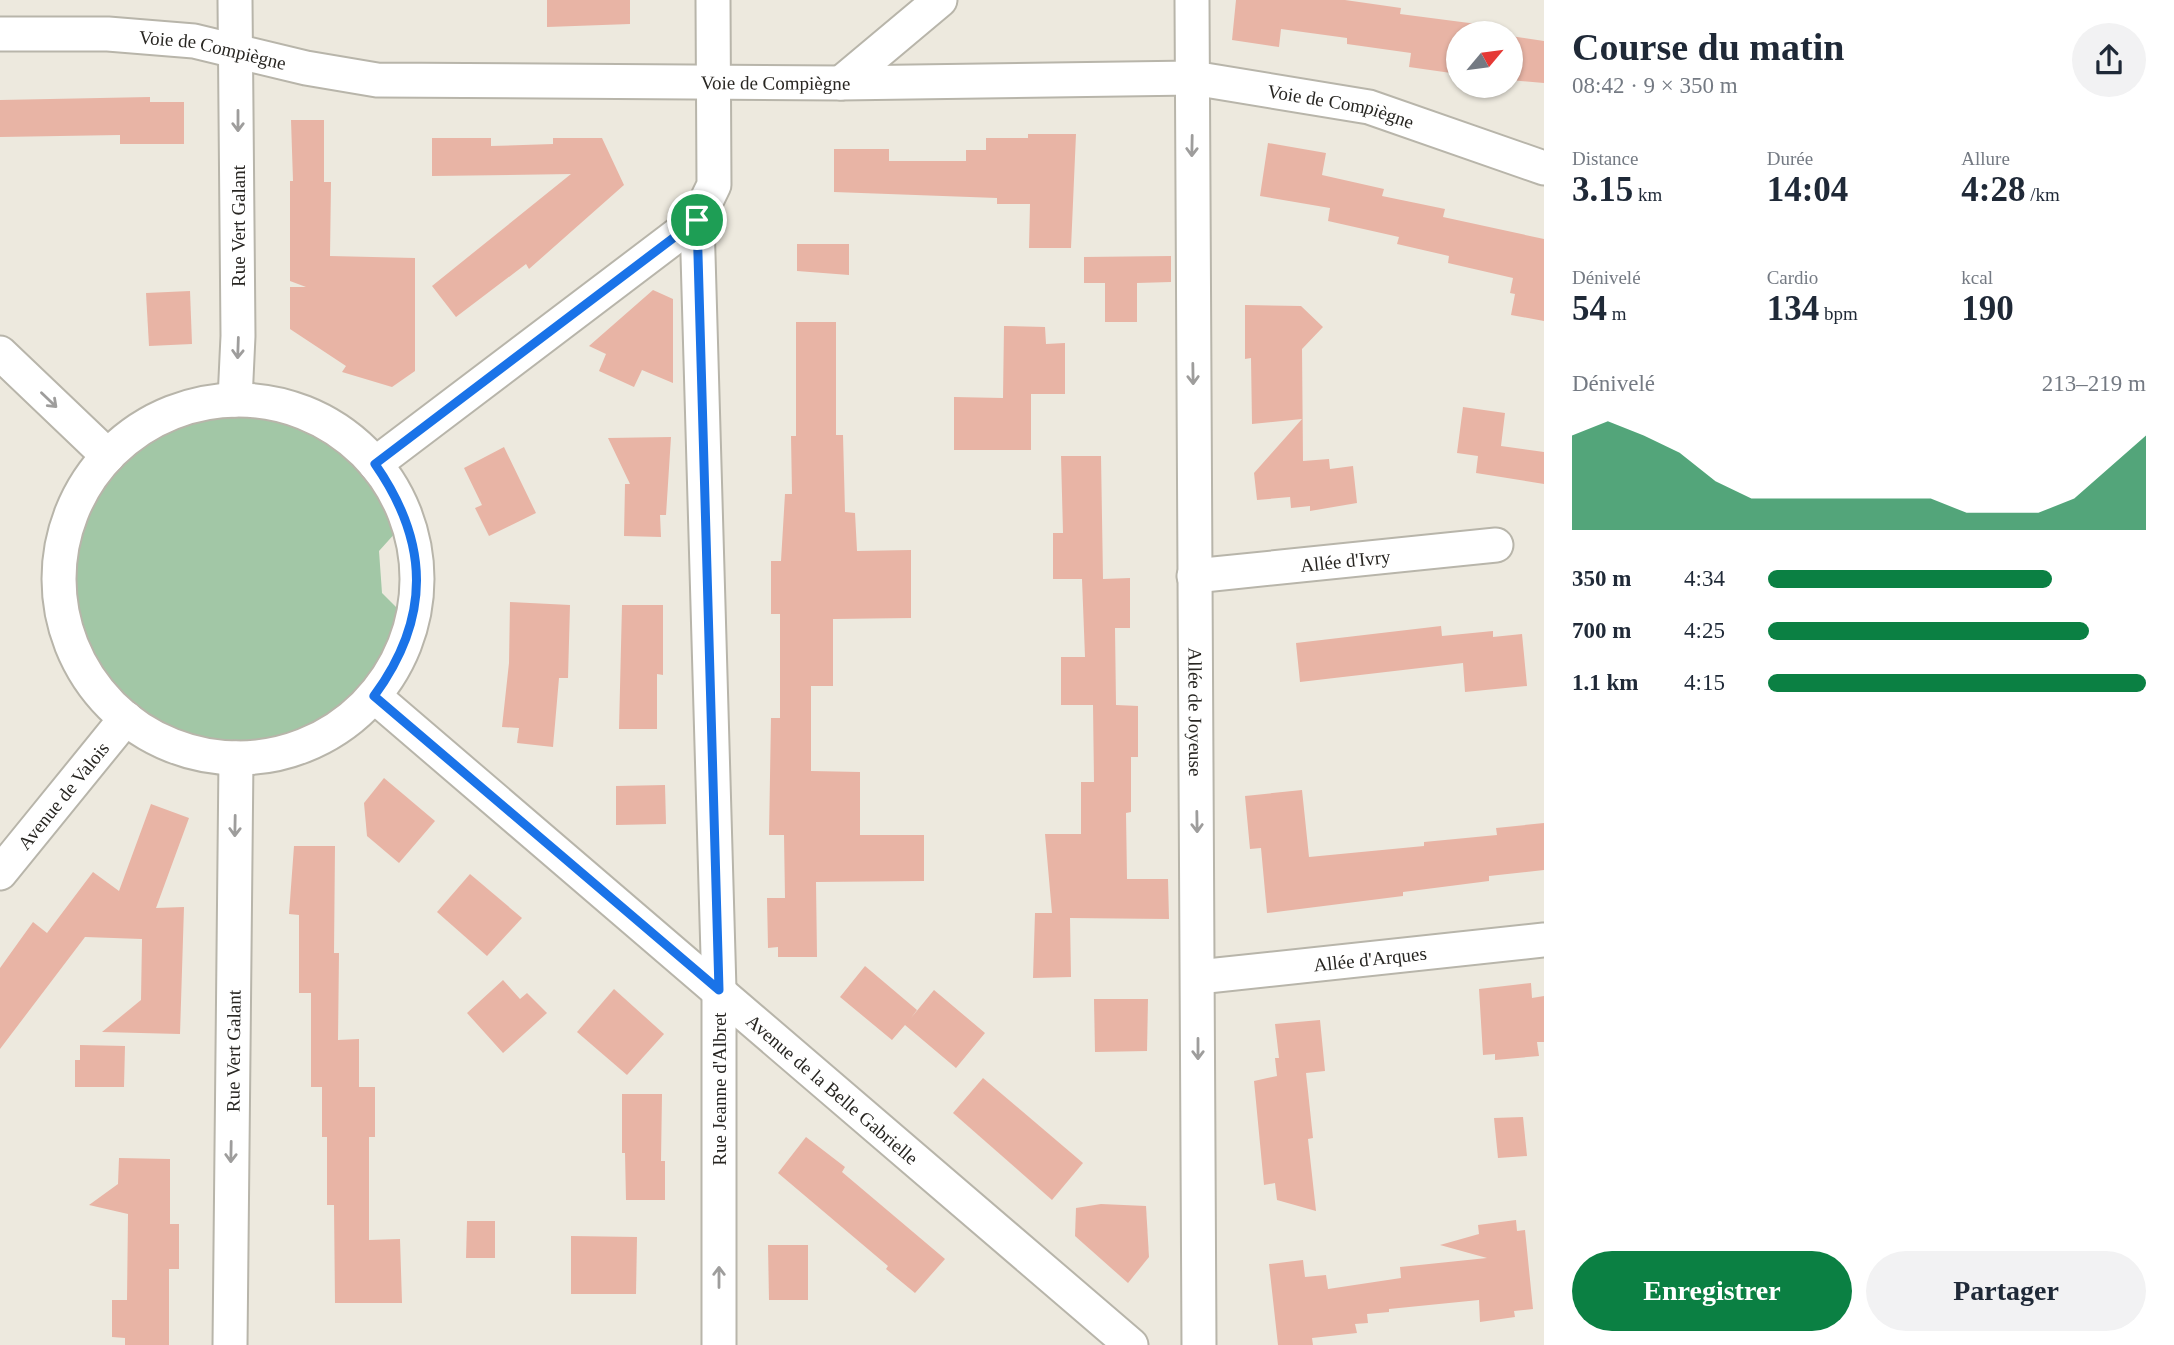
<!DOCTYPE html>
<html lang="fr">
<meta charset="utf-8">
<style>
:root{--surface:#fff;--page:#f2f2f3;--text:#1f2937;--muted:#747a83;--accent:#0b8043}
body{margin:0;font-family:"Times New Roman",serif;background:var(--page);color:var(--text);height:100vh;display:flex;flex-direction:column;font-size:26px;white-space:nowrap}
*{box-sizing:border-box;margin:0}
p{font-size:23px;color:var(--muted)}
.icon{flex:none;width:38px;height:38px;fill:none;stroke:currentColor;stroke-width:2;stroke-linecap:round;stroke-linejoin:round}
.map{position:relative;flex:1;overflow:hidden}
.side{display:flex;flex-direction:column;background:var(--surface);width:630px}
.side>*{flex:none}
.needle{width:46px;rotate:61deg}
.controls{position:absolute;left:1446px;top:21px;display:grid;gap:14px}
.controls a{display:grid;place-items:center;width:77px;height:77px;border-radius:50%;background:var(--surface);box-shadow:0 2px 5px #0004;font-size:35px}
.pin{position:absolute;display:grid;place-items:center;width:60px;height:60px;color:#fff;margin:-30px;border:4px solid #fff;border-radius:50%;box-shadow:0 2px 7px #0007}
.round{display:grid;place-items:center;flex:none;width:74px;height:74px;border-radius:37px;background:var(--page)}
.headline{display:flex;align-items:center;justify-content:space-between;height:119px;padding:0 28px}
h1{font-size:38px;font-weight:700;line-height:52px}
.metrics{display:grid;grid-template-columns:repeat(3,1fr);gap:10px;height:119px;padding:7px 28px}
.metrics div{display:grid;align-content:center}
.metrics b{font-size:35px;font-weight:700}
.metrics small{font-size:19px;font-weight:400}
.metrics p{font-size:19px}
.chart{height:196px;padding:14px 28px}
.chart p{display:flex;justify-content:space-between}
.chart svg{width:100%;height:126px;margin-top:7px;fill:var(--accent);opacity:.7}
.action{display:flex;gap:14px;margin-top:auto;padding:14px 28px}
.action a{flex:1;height:80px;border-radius:42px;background:var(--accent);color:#fff;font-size:28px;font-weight:700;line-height:80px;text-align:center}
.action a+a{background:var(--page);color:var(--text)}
ul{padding:0 28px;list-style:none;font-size:23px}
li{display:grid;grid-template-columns:112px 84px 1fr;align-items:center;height:52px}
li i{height:18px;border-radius:9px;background:var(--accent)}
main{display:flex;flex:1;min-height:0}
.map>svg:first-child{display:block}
</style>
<main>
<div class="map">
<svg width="1544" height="1345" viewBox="0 0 1544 1345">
<rect width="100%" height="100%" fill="#ede9de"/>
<!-- green -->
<path fill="#a2c7a6" d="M 230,410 C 246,412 264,412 280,416 C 339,433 372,477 397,531 L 379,551 L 382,593 L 401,612 C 388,649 370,683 340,710 C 317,730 288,738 258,742 C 130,758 37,631 87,513 C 113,452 168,422 230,410 Z"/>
<!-- building -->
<g fill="#e8b4a5">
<polygon points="547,0 630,0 630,24 547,27"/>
<polygon points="1236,0 1345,0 1401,8 1400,14 1477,24 1476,31 1492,33 1458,33 1458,74 1409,67 1411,53 1347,44 1347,38 1281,29 1279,47 1232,40"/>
<polygon points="1510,36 1544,41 1544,83 1510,80"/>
<polygon points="150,97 150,102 184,102 184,144 120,144 120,135 0,137 0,100"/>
<polygon points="291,120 324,120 324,182 331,182 330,256 415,258 415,371 392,387 342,372 346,366 290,329 290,287 306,287 290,281 290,181 293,181"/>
<polygon points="1028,134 1076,134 1071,248 1029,248 1030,204 997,204 997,198 834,192 834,149 889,149 889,161 966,161 966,150 986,150 986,138 1028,138"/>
<polygon points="432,138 491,138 491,146 553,144 553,138 602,138 624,185 529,269 526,264 456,317 432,286 571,174 432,176"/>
<polygon points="1268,143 1326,153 1322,175 1384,189 1382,196 1445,209 1443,217 1544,239 1544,321 1511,315 1515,294 1510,293 1513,278 1448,263 1449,256 1397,244 1399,237 1328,221 1330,208 1260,196"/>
<polygon points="797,244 849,244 849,275 797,271"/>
<polygon points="1171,256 1171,282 1137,283 1137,322 1105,322 1105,283 1084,283 1084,257"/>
<polygon points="653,290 673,299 673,383 642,370 634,387 599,371 606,354 589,346"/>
<polygon points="190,291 192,344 149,346 146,293"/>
<polygon points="1245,305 1301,306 1323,327 1302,349 1303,461 1329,459 1330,469 1353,466 1357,503 1310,511 1310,506 1291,508 1290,497 1257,500 1254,473 1302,419 1252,424 1251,358 1245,359"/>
<polygon points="796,322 836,322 836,435 843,435 845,512 855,513 857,551 911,550 911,618 833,619 833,686 811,686 811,771 860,772 860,835 924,835 924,881 816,882 817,957 778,957 778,947 768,948 767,898 785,898 784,835 769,835 771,718 780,718 780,614 771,614 771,561 781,561 785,494 792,494 791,436 796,436"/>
<polygon points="1004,326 1045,327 1046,344 1065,343 1065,394 1031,394 1031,450 954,450 954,397 1003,398"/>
<polygon points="1463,407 1505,413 1501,446 1544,452 1544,484 1476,473 1478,456 1457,453"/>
<polygon points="671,437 666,515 660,515 661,537 624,536 625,484 630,484 608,438"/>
<polygon points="504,447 536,513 489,536 475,508 482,505 464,468"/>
<polygon points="1061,456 1101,456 1103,579 1130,578 1130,628 1115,628 1116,705 1138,706 1138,757 1131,757 1131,812 1126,813 1127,879 1168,879 1169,919 1070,918 1071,977 1033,978 1035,913 1052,913 1045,834 1081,834 1081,782 1094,782 1093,705 1061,705 1061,657 1085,657 1082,579 1098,579 1053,579 1053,533 1063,533"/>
<polygon points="510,602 570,605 568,678 559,678 553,747 517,743 519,728 502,727 509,663"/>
<polygon points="622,605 663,605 663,675 657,674 657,729 619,729"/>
<polygon points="1441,626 1442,636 1493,631 1493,637 1522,634 1527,686 1465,692 1463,663 1300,682 1296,643"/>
<polygon points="384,778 435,821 399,863 367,836 364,803"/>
<polygon points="665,785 666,824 616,825 616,786"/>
<polygon points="1302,790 1309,857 1424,846 1424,842 1497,835 1496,828 1544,823 1544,870 1489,876 1489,881 1403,892 1403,896 1267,913 1261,848 1250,849 1245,796"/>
<polygon points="151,804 189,818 156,908 184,907 180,1034 102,1032 141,1000 142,939 85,937 0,1049 0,968 33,922 47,933 93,872 119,891"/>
<polygon points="294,846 335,846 334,953 339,953 338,1040 359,1039 359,1087 375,1087 375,1137 369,1137 369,1240 400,1239 402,1303 335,1303 334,1205 327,1205 327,1137 322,1137 322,1087 311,1087 311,993 299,993 299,915 289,914"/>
<polygon points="470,874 522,918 487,956 437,912"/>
<polygon points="865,966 917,1010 911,1018 934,990 985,1033 956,1068 905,1025 892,1040 840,997"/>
<polygon points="503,980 520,999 527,993 547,1013 503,1053 467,1013"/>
<polygon points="1531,983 1532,998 1544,996 1544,1042 1537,1042 1539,1056 1495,1060 1495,1054 1483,1055 1479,989"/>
<polygon points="614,989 664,1034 627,1075 577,1032"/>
<polygon points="1094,999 1148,999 1147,1051 1095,1052"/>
<polygon points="1320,1020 1325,1071 1306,1073 1313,1138 1308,1139 1316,1211 1277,1200 1275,1183 1264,1185 1254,1081 1277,1076 1275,1058 1279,1058 1275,1024"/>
<polygon points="80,1045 125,1046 124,1087 75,1087 75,1060 80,1060"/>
<polygon points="983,1078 1083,1163 1052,1200 953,1113"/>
<polygon points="622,1094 662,1094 661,1161 665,1161 665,1200 626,1200 625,1153 622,1153"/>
<polygon points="1523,1117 1527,1156 1498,1158 1494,1118"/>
<polygon points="806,1137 845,1167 842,1172 945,1259 915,1293 886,1269 888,1266 778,1173"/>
<polygon points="119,1158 170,1159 170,1224 179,1224 179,1269 169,1269 169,1345 125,1345 125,1338 112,1337 112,1300 127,1300 128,1214 89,1205 118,1184"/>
<polygon points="1101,1204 1146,1206 1149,1257 1128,1283 1075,1236 1076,1208"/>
<polygon points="1516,1220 1517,1231 1525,1230 1533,1309 1514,1311 1515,1317 1480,1322 1479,1300 1389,1309 1389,1312 1367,1314 1368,1323 1355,1324 1357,1333 1312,1338 1313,1345 1278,1345 1269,1264 1303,1260 1305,1277 1326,1275 1328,1289 1401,1278 1400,1267 1487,1258 1440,1245 1479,1234 1478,1225"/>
<polygon points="467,1221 495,1221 495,1258 466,1258"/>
<polygon points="571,1236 637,1237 636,1294 571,1294"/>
<polygon points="768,1245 808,1245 808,1300 769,1300"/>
</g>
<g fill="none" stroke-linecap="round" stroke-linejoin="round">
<defs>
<g id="street">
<polyline points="713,0 714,185 697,220 719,990 719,1345"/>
<path id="s1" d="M 1192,0 L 1199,1345"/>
<path id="s2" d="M 0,34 L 108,34 L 194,41 L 306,68 L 377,80 L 841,83 L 1193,78 L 1369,107 L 1544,168"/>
<polyline points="841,83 940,0"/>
<polyline points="0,353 108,456"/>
<polyline points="235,400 238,336 235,0"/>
<circle cx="238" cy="579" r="179"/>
<polyline points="375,464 697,220"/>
<path id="s3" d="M 1194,576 L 1496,545"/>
<path id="s4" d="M 374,696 L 1131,1345"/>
<path id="s5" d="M 0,873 L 126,718"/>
<path id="s6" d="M 1198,977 L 1544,940"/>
<path id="s7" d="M 230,1345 L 236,758"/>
</g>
</defs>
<!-- street casing -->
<use href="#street" stroke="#b8b5aa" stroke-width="37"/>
<!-- street -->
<use href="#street" stroke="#fff" stroke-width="33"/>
</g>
<!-- one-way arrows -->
<defs><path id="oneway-shaft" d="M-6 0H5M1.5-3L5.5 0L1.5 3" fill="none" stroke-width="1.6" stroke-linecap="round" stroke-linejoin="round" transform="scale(1.75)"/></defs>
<g stroke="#9e9d9c">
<use href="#oneway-shaft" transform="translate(238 121) rotate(90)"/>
<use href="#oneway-shaft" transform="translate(1192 146) rotate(91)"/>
<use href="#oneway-shaft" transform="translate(238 348) rotate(92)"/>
<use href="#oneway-shaft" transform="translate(1193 374) rotate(89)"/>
<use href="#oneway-shaft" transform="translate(49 400) rotate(44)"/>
<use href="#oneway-shaft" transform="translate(1197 822) rotate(89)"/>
<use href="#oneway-shaft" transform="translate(235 826) rotate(91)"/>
<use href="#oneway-shaft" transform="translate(1198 1049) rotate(90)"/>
<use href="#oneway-shaft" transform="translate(231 1152) rotate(91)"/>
<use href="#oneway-shaft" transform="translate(719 1277) rotate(-90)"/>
</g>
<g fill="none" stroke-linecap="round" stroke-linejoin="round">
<defs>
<path id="route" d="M 697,220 L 719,990 L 374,696 C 431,618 430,543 375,464 Z"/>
</defs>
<!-- route casing -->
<use href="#route" stroke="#fff" stroke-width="14"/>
<!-- route -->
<use href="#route" stroke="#1a73e8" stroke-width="9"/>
</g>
<g text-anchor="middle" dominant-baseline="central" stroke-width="5" stroke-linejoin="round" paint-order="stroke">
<!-- street labels -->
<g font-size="19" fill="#282622" stroke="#fff">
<text stroke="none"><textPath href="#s2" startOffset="214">Voie de Compiègne</textPath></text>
<text stroke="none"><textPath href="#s2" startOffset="780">Voie de Compiègne</textPath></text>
<text stroke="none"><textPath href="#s2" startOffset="1348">Voie de Compiègne</textPath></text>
<text transform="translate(238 226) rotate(-90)">Rue Vert Galant</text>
<text stroke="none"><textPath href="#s3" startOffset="152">Allée d'Ivry</textPath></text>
<text stroke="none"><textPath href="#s1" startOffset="712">Allée de Joyeuse</textPath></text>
<text stroke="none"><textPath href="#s5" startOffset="100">Avenue de Valois</textPath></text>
<text stroke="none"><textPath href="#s6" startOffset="173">Allée d'Arques</textPath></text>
<text stroke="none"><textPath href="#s7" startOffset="294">Rue Vert Galant</textPath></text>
<text stroke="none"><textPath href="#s4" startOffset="604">Avenue de la Belle Gabrielle</textPath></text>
<text transform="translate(719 1089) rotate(-90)">Rue Jeanne d'Albret</text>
</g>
</g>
</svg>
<div class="controls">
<a><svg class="needle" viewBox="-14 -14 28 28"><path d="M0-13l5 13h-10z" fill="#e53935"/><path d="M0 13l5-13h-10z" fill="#747a83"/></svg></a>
</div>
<div class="pin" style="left:697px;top:220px;background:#1e9e55"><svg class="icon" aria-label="arrive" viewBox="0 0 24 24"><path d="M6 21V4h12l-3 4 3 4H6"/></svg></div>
</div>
<section class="side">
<div class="headline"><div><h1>Course du matin</h1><p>08:42 · 9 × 350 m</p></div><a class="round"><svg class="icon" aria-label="share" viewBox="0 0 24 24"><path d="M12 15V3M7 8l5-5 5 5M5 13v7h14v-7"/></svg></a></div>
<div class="metrics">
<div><p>Distance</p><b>3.15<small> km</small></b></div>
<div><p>Durée</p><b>14:04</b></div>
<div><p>Allure</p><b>4:28<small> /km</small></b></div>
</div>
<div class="metrics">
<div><p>Dénivelé</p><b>54<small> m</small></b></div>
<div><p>Cardio</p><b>134<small> bpm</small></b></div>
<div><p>kcal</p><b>190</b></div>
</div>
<div class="chart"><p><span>Dénivelé</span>213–219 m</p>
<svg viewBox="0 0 160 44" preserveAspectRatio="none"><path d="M0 44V11L10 6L20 11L30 17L40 27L50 33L60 33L70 33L80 33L90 33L100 33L110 38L120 38L130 38L140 33L150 22L160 11V44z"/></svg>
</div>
<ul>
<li><b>350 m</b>4:34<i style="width:75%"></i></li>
<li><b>700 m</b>4:25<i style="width:85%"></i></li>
<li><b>1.1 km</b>4:15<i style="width:100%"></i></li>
</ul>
<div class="action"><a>Enregistrer</a><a>Partager</a></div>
</section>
</main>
